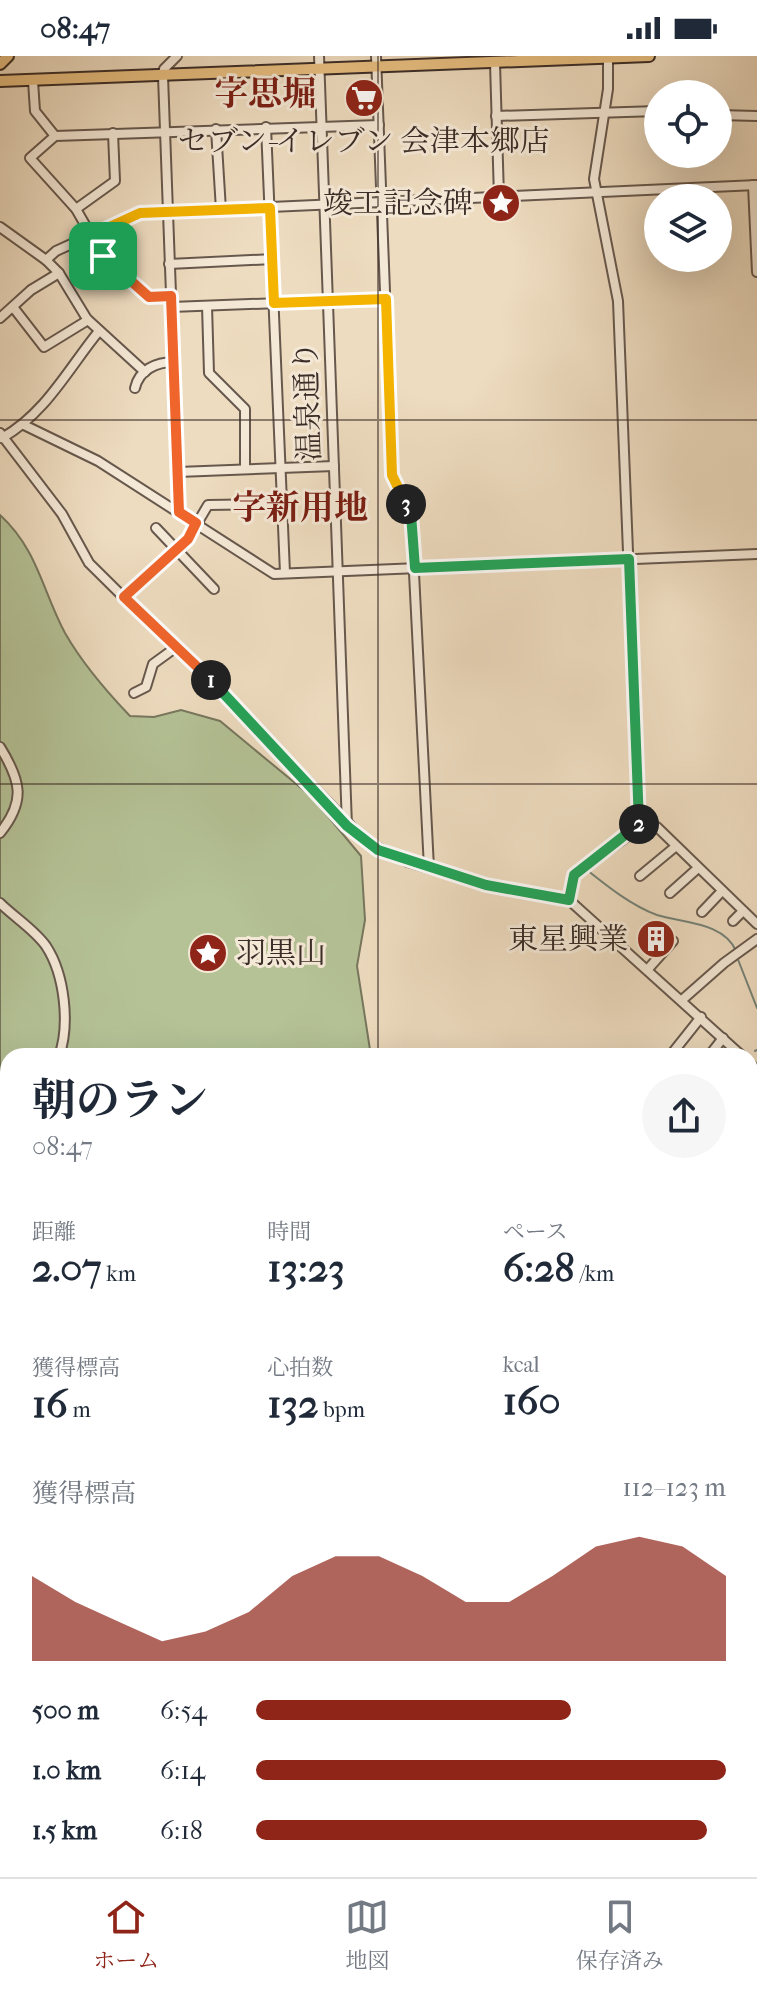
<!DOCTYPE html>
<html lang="ja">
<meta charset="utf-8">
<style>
:root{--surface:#fff;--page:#f6f6f7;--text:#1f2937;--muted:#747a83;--line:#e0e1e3;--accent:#8f2418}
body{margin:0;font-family:"IM FELL French Canon","Noto Serif JP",serif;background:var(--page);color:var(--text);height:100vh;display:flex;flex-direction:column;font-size:30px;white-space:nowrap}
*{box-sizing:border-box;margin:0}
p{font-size:26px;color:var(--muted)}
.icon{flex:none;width:44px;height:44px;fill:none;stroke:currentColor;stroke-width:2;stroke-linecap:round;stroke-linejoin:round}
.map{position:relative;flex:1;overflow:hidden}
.panel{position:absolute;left:0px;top:992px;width:758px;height:830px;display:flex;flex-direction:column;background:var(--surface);border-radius:24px 24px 0 0;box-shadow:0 8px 32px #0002}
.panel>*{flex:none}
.controls{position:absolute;left:644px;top:24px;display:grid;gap:16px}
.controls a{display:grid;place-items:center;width:88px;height:88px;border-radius:50%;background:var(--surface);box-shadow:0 8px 32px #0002;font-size:40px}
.pin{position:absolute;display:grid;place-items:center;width:68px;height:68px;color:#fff;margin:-34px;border-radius:16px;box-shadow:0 4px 12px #0006}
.km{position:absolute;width:40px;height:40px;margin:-20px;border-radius:50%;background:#222;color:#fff;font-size:22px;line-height:40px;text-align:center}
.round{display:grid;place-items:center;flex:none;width:84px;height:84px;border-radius:42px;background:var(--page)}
.headline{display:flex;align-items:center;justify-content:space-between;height:136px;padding:0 32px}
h1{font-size:44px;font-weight:700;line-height:60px}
.metrics{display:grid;grid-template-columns:repeat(3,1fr);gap:12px;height:136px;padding:8px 32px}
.metrics div{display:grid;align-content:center}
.metrics b{font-size:40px;font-weight:700}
.metrics small{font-size:22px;font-weight:400}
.metrics p{font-size:22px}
.chart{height:224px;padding:16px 32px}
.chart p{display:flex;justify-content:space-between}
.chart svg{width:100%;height:144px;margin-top:8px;fill:var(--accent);opacity:.7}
ul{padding:0 32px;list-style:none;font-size:26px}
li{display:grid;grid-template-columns:128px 96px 1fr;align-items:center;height:60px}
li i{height:20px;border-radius:10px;background:var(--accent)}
.status{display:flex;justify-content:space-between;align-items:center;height:56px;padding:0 40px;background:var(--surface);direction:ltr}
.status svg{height:22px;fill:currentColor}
.tab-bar{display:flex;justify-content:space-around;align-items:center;height:112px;border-top:2px solid var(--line);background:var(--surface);font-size:22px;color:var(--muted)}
.tab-bar a{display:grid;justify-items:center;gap:4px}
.tab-bar .selected{color:var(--accent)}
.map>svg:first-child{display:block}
</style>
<div class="status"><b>08:47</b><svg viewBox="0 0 49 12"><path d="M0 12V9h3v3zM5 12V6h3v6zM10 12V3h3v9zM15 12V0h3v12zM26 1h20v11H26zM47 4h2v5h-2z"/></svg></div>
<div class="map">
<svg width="757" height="1821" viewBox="0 0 757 1821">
<rect width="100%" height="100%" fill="#eedcc0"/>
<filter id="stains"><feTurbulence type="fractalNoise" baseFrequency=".0025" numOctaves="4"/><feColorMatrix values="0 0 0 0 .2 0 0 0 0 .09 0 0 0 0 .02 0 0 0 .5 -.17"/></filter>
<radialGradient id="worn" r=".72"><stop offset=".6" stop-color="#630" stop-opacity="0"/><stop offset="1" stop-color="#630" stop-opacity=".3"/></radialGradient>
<!-- green -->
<g fill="#b4c296" stroke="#77775e" stroke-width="2">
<path d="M 0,459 C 38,494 42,534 65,577 C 81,605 107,636 130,660 L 154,661 L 181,654 L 220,665 L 312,741 L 361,800 L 365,864 L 357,910 L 371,1000 L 8,1000 L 8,1460 L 0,1451 Z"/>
<polygon points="8,1529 8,1814 750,1814 750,1576 757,1580 757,1821 0,1821 0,1531"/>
</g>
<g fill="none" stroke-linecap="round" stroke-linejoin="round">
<!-- stream -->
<g stroke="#748278" stroke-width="2">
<path d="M 587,814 C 607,830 632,850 657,859 C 682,867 724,866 736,895"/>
<polyline points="737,901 757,952"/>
<polyline points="755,995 757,994"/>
<polyline points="750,1507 757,1497"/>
</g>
<defs>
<g id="minor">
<polyline points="177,0 164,13 163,20 179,456"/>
<polyline points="319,0 347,770"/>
<polyline points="376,0 392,419 411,458 429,812"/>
<polyline points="495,7 499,141"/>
<polyline points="33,25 35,55 55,80"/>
<polyline points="718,59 757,60"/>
<polyline points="496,60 658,55"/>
<polyline points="266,71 285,517"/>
<polyline points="216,73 221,154"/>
<polyline points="753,129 757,216"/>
<polyline points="76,153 115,125 113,77"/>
<polyline points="0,171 46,204"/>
<polyline points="169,208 273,203"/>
<polyline points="59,217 87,263 145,316"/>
<polyline points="171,240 149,241 103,200 76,153 30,102 55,80 379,69"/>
<polyline points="207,250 209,317 245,353 245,413"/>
<polyline points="13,251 44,291 88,264"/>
<polyline points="171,251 386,243"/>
<polyline points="0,262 31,234 59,217 46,204 56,195 140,157 757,129"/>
<path d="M 135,332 C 139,314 156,306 174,306"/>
<polyline points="24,369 98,405 274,518 757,498"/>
<polyline points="0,377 62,458 89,507 175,592 199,612 366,786 408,806 486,829 569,844 742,1000"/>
<path d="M 2,382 C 46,357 68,313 99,275"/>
<polyline points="178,416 334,410"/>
<polyline points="156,472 214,533"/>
<polyline points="124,541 188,483 208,449 282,448"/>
<polyline points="134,637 146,631 153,608 175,592"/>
<path d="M 0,691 C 21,725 26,745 0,777"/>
<polyline points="657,771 757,868"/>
<polyline points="640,820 675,791"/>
<polyline points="670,837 698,812"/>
<polyline points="569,844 574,819 639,772 618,245 594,123 608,33 608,0"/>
<path d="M 0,847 C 14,861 35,874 46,890 C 65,919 70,969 59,1000"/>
<polyline points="702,856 722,835"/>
<polyline points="733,865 743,855"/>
<polyline points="648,913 673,885"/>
<polyline points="682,944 724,907 757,883"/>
<polyline points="670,1000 701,961"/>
<polyline points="709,1000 723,982"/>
<polyline points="750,1008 757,1015"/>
<polyline points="249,1821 256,1814"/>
</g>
<g id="major">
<polyline points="0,8 8,0"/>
<polyline points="0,25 649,0"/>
</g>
</defs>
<!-- minor casing -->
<use href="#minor" stroke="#67584d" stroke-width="12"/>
<!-- major casing -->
<use href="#major" stroke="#3a2c27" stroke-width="14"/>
<!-- minor -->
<use href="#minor" stroke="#f4e8d6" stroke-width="8"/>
<!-- major -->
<use href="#major" stroke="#e7be80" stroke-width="10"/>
</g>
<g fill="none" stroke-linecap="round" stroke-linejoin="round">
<defs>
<polyline id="split-1" points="103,200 149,241 171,240 179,456 196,467 188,483 124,541 211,624"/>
<polyline id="split-2" points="211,624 347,770 378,794 486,829 569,844 574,819 639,768"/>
<polyline id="split-3" points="406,448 411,458 415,512 629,503 639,768"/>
<polyline id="split-4" points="103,200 90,180 140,157 270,152 274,247 386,243 392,419 406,448"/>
</defs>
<!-- split-1 casing -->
<use href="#split-1" stroke="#fff" stroke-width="16"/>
<!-- split-2 casing -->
<use href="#split-2" stroke="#fff" stroke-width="16"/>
<!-- split-3 casing -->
<use href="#split-3" stroke="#fff" stroke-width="16"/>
<!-- split-4 casing -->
<use href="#split-4" stroke="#fff" stroke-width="16"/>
<!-- split-1 -->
<use href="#split-1" stroke="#f0652b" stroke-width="10"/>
<!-- split-2 -->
<use href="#split-2" stroke="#22a559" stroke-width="10"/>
<!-- split-3 -->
<use href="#split-3" stroke="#22a559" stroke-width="10"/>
<!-- split-4 -->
<use href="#split-4" stroke="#f5b400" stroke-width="10"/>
</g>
<!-- grid -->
<path fill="none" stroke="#3a2c27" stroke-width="2" stroke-opacity="0.55" d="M 378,0 L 378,1000M 0,364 L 757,364M 0,728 L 757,728M 0,1093 L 8,1093M 750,1093 L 757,1093M 0,1457 L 8,1457M 750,1457 L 757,1457M 378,1814 L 378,1821"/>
<!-- icons -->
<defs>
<symbol id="supermarket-disc" viewBox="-11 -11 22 22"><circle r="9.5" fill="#8f2418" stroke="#f4e8d6"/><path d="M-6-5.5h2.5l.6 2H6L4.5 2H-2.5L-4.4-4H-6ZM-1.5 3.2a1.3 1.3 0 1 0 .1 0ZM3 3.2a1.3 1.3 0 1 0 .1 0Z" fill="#fff"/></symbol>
<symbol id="sight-disc" viewBox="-11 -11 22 22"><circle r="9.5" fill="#8f2418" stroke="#f4e8d6"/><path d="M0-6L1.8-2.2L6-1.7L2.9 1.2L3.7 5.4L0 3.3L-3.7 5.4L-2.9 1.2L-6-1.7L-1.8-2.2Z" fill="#fff"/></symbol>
<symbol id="building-disc" viewBox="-11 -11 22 22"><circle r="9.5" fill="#8f2418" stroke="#f4e8d6"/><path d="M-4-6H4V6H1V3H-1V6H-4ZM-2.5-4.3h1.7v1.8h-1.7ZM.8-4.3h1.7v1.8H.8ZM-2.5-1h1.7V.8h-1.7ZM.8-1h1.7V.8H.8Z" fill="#fff"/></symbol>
</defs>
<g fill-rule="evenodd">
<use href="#supermarket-disc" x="342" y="20" width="44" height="44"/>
<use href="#sight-disc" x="479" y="125" width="44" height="44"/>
<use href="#building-disc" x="634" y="861" width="44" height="44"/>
<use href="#sight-disc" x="186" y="875" width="44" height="44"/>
</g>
<g text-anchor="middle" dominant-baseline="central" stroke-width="6" stroke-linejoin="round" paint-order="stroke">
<!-- poi labels -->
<g font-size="30" fill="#3a2c27" stroke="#f4e8d6" text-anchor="end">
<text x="364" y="85" text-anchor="middle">セブン-イレブン 会津本郷店</text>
<text x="473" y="147">竣工記念碑</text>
<text x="628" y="883">東星興業</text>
<text x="236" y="897" text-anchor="start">羽黒山</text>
</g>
<!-- street labels -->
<g font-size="30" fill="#3a2c27" stroke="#f4e8d6">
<text transform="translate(308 345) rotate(-92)">温泉通り</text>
</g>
<!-- quarter labels -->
<g font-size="34" font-weight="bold" fill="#7a1f14" stroke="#f4e8d6">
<text x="265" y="38">字思堀</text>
<text x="300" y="452">字新用地</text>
</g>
</g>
<rect width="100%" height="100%" filter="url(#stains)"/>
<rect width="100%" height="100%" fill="url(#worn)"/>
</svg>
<div class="controls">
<a><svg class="icon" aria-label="locate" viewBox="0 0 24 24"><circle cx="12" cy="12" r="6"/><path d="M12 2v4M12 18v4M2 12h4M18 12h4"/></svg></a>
<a><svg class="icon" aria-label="layers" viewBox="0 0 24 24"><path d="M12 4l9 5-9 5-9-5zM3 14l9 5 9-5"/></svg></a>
</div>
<div class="pin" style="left:103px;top:200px;background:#1e9e55"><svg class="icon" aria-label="arrive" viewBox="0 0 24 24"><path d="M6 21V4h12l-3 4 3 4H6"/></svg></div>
<b class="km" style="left:211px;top:624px">1</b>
<b class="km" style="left:639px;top:768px">2</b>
<b class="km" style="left:406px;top:448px">3</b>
<section class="panel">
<div class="headline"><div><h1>朝のラン</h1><p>08:47</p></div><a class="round"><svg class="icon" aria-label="share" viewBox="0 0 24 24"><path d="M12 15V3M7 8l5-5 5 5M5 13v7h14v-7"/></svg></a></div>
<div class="metrics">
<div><p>距離</p><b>2.07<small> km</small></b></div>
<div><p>時間</p><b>13:23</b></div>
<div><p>ペース</p><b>6:28<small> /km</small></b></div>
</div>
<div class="metrics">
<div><p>獲得標高</p><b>16<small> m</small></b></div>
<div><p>心拍数</p><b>132<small> bpm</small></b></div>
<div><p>kcal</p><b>160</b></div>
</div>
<div class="chart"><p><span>獲得標高</span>112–123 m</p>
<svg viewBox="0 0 160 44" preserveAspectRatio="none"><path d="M0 44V18L10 26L20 32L30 38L40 35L50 29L60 18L70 12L80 12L90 18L100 26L110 26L120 18L130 9L140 6L150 9L160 18V44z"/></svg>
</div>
<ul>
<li><b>500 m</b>6:54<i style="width:67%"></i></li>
<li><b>1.0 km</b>6:14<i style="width:100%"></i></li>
<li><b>1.5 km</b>6:18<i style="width:96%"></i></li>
</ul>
</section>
</div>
<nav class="tab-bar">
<a class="selected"><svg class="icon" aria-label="home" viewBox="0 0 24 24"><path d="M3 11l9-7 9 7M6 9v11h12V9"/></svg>ホーム</a>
<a><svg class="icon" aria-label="map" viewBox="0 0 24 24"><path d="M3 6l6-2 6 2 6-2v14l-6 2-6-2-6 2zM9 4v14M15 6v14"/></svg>地図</a>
<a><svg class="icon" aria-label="saved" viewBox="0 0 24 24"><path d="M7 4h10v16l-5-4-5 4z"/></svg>保存済み</a>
</nav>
